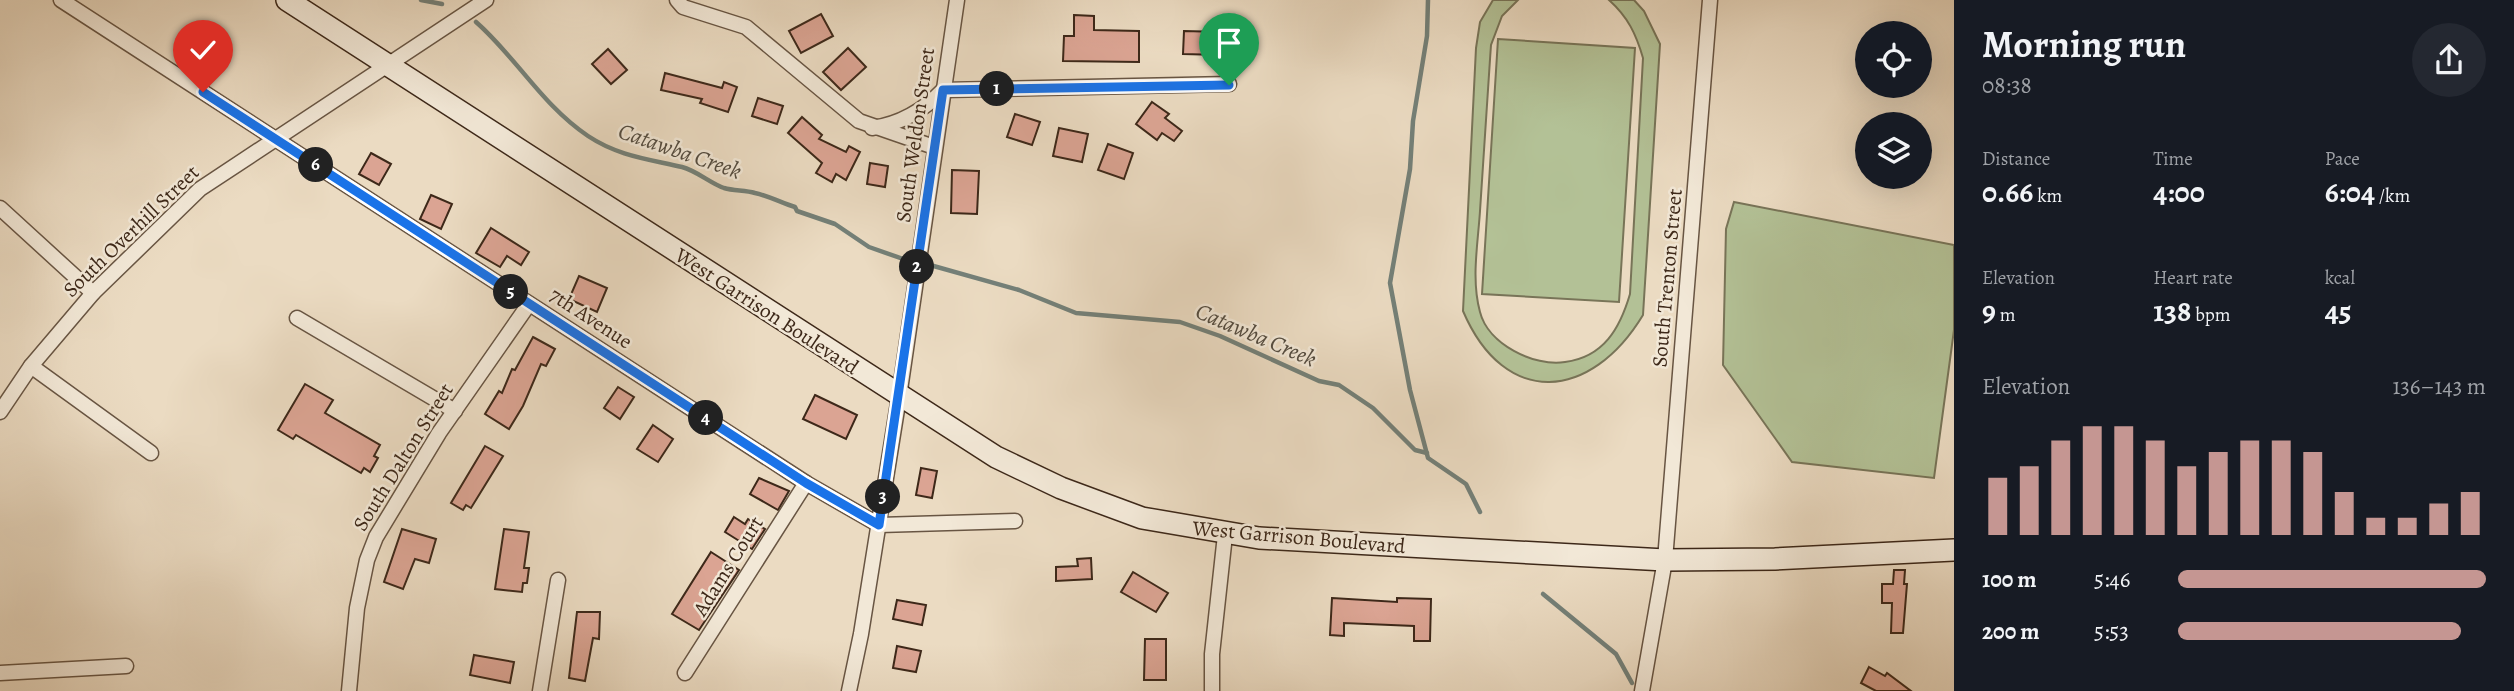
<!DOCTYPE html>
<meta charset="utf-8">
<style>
:root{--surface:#171b24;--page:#242831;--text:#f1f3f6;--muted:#9ea1a6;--accent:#c59692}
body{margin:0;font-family:Alegreya,serif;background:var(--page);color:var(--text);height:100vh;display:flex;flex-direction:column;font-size:26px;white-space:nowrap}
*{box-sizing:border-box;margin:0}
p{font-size:23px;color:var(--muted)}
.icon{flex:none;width:38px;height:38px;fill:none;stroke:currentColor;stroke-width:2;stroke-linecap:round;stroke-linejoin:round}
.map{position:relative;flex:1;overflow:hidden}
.details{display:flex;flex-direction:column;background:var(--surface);width:560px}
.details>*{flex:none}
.tools{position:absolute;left:1855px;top:21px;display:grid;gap:14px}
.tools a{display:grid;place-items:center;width:77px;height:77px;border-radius:50%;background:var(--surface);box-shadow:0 7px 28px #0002;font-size:35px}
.pin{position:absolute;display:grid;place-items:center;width:60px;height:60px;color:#fff;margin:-72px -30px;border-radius:50% 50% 50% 0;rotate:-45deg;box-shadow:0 0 7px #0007}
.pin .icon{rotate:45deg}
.km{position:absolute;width:35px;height:35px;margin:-18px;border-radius:50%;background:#222;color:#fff;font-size:19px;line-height:35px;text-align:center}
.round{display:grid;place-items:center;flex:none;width:74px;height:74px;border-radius:37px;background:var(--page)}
.head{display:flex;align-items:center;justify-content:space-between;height:119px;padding:0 28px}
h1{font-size:38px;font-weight:700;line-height:52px}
.figures{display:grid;grid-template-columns:repeat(3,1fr);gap:10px;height:119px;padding:7px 28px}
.figures div{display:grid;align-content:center}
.figures b{font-size:30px;font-weight:700}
.figures small{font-size:19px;font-weight:400}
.figures p{font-size:19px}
.chart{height:196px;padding:14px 28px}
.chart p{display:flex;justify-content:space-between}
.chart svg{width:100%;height:126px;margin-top:7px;stroke:var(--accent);stroke-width:6}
ul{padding:0 28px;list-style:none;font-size:23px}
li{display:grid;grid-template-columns:112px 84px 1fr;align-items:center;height:52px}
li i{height:18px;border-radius:9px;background:var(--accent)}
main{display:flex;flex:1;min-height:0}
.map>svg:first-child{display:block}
</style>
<main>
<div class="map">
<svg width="1954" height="691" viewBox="0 0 1954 691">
<rect width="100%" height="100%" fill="#ebdbc2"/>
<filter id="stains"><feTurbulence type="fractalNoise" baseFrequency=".00286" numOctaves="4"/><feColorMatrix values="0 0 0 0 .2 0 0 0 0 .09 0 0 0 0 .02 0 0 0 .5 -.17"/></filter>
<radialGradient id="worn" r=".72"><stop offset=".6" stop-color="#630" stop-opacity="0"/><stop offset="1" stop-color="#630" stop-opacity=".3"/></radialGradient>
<!-- green -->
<g fill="#b3c196" stroke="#787458" stroke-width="2">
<path d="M 1493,0 L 1518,0 L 1502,16 L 1491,45 C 1487,100 1484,155 1480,211 C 1478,243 1471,279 1480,312 C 1488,344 1534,367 1565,362 C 1604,357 1620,328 1630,294 L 1643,58 C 1636,34 1628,17 1609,0 L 1634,0 L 1644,11 L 1660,44 L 1643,315 C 1591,401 1505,409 1463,311 L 1476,48 L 1480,22 Z"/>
<polygon points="1498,39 1635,48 1619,302 1482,294"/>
<polygon points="1734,202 1954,245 1954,330 1934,478 1792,462 1723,365 1726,229"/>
</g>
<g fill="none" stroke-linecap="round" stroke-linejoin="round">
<!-- stream -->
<g stroke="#748078" stroke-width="4.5">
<polyline points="421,0 442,4"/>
<polyline points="1428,0 1427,36 1413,121 1410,169 1390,283 1410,390 1428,458 1466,484 1480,512"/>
<path d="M 476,22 C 516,57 542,105 588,136 C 618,156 648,159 682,167 C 697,171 710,183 724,188 C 734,191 745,190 755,193 C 769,196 782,203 795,207 L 797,211 L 835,224 L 869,247 L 906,260"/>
<polyline points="930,265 1019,290 1076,313 1180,322 1220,336 1319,381 1339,385 1373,408 1415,450 1427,453"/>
<polyline points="1543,594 1616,654 1632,683"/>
</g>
</g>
<!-- building -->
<g fill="#dba493" stroke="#3d2819" stroke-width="2">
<polygon points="821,14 833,36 801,53 789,31"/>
<polygon points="1074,15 1094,16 1094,30 1139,31 1139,62 1063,61 1064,36 1074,36"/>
<polygon points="1184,31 1221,32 1221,55 1183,54"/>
<polygon points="848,48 866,67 841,90 823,72"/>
<polygon points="608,49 627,70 611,84 592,64"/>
<polygon points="665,73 722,88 724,82 737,87 728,112 700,103 702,99 661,90"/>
<polygon points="758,98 783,106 777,124 752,116"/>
<polygon points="1152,102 1169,114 1165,118 1182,131 1174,141 1162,133 1157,140 1136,124"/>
<polygon points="1015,114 1040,122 1032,145 1007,137"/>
<polygon points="802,117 822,135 819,139 846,152 849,146 860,152 846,180 836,174 832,182 816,173 822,163 788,133"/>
<polygon points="1059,128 1088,134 1082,162 1053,156"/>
<polygon points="1108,144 1133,153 1124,179 1098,170"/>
<polygon points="371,153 391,164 379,185 359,174"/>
<polygon points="870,163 888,166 885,187 867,184"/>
<polygon points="952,170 979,171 977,214 951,213"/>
<polygon points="431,195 452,204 441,229 420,219"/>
<polygon points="491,228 529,252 521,265 507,256 500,267 476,253"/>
<polygon points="579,276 607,288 597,312 569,299"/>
<polygon points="533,337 555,349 546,366 541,364 523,406 509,429 485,414 499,391 502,393 512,369 515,370"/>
<polygon points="305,384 333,400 325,413 380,445 374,456 378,458 370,472 364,468 361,473 296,435 293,439 278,430"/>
<polygon points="618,387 634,397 620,419 604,408"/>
<polygon points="815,395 857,415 846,439 803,419"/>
<polygon points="653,425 673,439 658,462 637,449"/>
<polygon points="485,446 503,456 471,508 466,505 463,510 451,503"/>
<polygon points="921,468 937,471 932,498 916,495"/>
<polygon points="759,478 789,491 778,510 750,494"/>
<polygon points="734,517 745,524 748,519 765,529 752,549 725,532"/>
<polygon points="402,529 436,539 429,563 415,559 403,589 384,582"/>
<polygon points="504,529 529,532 524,568 529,568 527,583 523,583 522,592 495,589"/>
<polygon points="711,552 739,570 699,630 672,614"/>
<polygon points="1091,558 1092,579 1056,581 1056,567 1078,566 1077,559"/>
<polygon points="1894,570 1905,570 1904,584 1907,584 1903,633 1891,633 1892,603 1882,603 1882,584 1893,584"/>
<polygon points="1133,572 1168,593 1156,612 1121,592"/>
<polygon points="1332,598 1397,602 1397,598 1431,599 1430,641 1414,641 1414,626 1344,623 1344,636 1330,635"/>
<polygon points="897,600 926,605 922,625 893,619"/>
<polygon points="577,612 600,612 599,639 593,638 585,681 569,678"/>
<polygon points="1145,639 1166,639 1166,680 1144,680"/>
<polygon points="897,646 921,651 916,672 893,668"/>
<polygon points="474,655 514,662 510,683 470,675"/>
<polygon points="1869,667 1885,676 1887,673 1911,691 1876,691 1861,683"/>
</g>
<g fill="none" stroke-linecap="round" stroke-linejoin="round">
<defs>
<g id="minor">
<polyline points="61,0 806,483 879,525 1015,521"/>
<polyline points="677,0 683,7 746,27 859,121 934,147"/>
<path d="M 872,128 C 900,124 923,111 943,90 L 1229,84"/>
<polyline points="0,208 93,293"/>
<polyline points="297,318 455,411"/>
<polyline points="31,366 151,453"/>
<polyline points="0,412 31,366 93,293 200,189 486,0"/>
<polyline points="0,673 126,666"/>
<polyline points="685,673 806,483"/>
<polyline points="349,691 357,608 367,560 376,537 439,433 529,304"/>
<polyline points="540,691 558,580"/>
<polyline points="849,691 861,634 899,397 957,0"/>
<polyline points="1212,691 1212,654 1225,535"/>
<polyline points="1642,691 1665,560 1710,0"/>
</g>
<polyline id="secondary" points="287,0 996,457 1061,488 1142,518 1259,538 1665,560 1775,559 1954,550"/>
</defs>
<!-- minor casing -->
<use href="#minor" stroke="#685543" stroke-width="17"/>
<!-- secondary casing -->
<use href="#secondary" stroke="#3d2819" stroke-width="24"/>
<!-- minor -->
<use href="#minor" stroke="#f2e8d7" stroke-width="14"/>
<!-- secondary -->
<use href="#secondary" stroke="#f2e8d7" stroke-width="21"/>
</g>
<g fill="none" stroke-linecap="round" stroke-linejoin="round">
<defs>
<polyline id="route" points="203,92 806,483 879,525 943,90 1229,85"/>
</defs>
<!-- route casing -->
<use href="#route" stroke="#fff" stroke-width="14"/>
<!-- route -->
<use href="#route" stroke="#1a73e8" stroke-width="9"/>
</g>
<g text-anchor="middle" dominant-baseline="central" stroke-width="5" stroke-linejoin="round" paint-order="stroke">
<!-- street labels -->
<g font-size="21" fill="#3d2819" stroke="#f2e8d7">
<text transform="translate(915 135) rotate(-82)">South Weldon Street</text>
<text transform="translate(131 231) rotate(-44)">South Overhill Street</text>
<text transform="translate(1667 278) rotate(-85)">South Trenton Street</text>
<text transform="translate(767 311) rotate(33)">West Garrison Boulevard</text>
<text transform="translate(591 318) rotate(33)">7th Avenue</text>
<text transform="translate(403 457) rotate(-58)">South Dalton Street</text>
<text transform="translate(1299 537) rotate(5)">West Garrison Boulevard</text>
<text transform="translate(728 566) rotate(-58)">Adams Court</text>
</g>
<!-- water labels -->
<g font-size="23" font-style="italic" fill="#544c40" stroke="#f2e8d7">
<text transform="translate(680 151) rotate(19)">Catawba Creek</text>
<text transform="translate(1256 335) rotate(23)">Catawba Creek</text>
</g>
</g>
<rect width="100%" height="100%" filter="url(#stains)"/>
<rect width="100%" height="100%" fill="url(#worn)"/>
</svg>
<div class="tools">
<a><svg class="icon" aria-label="locate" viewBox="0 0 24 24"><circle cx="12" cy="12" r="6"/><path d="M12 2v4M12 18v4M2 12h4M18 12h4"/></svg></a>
<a><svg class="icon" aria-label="layers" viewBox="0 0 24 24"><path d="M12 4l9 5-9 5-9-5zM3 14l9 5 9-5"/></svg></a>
</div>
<div class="pin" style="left:1229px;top:85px;background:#1e9e55"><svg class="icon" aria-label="arrive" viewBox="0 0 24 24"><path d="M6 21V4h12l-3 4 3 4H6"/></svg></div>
<div class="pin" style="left:203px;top:92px;background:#d93025"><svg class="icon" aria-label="check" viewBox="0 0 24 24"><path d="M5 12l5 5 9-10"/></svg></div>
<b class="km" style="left:997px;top:89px">1</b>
<b class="km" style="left:917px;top:267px">2</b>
<b class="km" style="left:883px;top:497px">3</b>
<b class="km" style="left:706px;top:418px">4</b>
<b class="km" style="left:511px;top:292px">5</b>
<b class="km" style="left:316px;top:165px">6</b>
</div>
<section class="details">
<div class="head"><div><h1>Morning run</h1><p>08:38</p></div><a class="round"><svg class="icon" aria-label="share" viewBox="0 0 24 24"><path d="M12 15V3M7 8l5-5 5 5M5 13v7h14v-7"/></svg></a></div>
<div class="figures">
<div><p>Distance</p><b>0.66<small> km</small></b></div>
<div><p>Time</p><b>4:00</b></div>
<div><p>Pace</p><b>6:04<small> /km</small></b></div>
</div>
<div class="figures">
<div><p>Elevation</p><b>9<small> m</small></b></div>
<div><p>Heart rate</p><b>138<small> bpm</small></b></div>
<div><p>kcal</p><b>45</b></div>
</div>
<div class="chart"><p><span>Elevation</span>136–143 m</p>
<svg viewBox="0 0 160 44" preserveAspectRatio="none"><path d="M5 44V24M15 44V20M25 44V11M35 44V6M45 44V6M55 44V11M65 44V20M75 44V15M85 44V11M95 44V11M105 44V15M115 44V29M125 44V38M135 44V38M145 44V33M155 44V29"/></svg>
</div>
<ul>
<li><b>100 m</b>5:46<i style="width:100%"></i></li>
<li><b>200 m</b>5:53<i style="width:92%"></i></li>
</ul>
</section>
</main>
